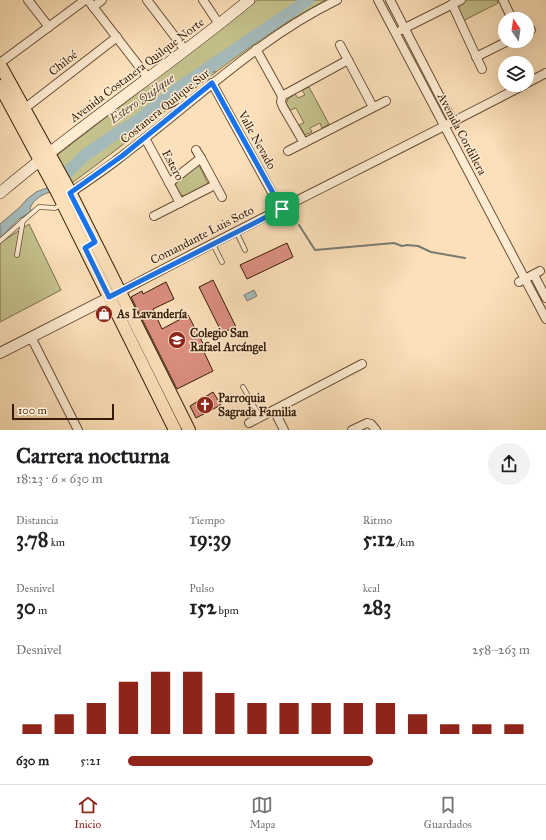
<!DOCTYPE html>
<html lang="es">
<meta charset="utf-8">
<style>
:root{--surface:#fff;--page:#f2f2f2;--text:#202124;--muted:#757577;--line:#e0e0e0;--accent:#8f2418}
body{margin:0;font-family:"IM FELL Great Primer",serif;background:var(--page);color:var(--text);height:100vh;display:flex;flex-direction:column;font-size:15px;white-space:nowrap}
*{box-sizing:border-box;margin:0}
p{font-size:13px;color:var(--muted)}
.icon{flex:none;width:22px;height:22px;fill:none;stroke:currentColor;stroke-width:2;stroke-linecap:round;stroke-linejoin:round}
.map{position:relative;height:430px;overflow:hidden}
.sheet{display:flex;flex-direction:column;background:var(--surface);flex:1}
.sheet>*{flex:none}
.needle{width:26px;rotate:347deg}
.tools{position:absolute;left:498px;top:12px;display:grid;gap:8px}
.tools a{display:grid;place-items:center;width:36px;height:36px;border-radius:50%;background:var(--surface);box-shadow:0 4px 16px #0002;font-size:20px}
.scale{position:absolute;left:12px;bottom:10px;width:102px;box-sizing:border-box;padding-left:4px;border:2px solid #371d07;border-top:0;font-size:11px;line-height:14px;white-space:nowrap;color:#371d07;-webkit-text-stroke:3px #fdebd2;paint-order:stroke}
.pin{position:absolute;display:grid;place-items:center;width:34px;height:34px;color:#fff;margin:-17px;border-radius:8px;box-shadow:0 2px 6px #0006}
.round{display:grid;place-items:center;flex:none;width:42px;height:42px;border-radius:21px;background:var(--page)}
.head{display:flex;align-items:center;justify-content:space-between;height:68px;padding:0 16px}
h1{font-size:22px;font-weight:700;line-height:30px}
.stats{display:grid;grid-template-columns:repeat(3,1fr);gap:6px;height:68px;padding:4px 16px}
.stats div{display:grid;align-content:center}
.stats b{font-size:20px;font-weight:700}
.stats small{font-size:11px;font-weight:400}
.stats p{font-size:11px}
.chart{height:112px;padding:8px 16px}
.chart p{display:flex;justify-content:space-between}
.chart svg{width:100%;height:72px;margin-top:4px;stroke:var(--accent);stroke-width:6}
ul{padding:0 16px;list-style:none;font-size:13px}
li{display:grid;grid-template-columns:64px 48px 1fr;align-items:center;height:30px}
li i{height:10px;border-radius:5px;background:var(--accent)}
.dock{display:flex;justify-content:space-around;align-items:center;height:56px;border-top:1px solid var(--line);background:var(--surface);font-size:11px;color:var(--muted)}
.dock a{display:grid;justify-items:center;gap:2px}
.dock .active{color:var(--accent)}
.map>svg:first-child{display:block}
</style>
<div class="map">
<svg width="546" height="430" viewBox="0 0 546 430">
<rect width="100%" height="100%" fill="#fce0b9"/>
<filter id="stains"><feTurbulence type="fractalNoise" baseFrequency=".005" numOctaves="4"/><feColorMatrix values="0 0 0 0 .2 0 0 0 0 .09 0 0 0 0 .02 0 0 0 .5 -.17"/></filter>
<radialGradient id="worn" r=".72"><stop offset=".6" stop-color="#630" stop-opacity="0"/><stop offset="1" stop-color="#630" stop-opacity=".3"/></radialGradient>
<!-- green -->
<g fill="#c4c18c" stroke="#7e6f4a">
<path d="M 257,0 L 326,0 C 313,7 301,14 289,21 C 213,69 145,130 72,183 L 56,156 Z"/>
<polygon points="466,0 497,0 498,3 463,21 455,5"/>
<polygon points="309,87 329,124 322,128 320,123 310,128 312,132 305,135 299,125 304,123 296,108 290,110 286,103 288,99 295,94 298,98 305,95 302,90"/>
<polygon points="197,165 200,167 208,184 184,196 181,195 175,184 177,180"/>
<polygon points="29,224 61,290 0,322 0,243"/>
</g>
<!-- water -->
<g fill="#a4baba" stroke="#787b72">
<path d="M 50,183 L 54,192 C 44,192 34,199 30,208 L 31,210 L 29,213 L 19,219 L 0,239 L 0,224 L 20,207 L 27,199 L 36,192 L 47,188 Z"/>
<polygon points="254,290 257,296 247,301 244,295"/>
</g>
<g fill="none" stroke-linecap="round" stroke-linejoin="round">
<!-- stream -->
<g stroke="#787b72" stroke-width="2">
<polyline points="207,69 215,72"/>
<polyline points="299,225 315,250 394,243 402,246 407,245 418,246 431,252 465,258"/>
</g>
<!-- river -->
<polyline stroke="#a4baba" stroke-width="12" points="56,184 84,156 111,137 134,123 180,87 308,0"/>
</g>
<!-- building -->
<g fill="#db8e7f" stroke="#371d07">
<polygon points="287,243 293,257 247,279 240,265"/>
<polygon points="213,280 236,327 222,333 199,287"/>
<polygon points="166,282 174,299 153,309 162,329 188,315 206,349 203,350 213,371 177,389 131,297 142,291 143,294"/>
<polygon points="213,392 221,405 196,418 190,406"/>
</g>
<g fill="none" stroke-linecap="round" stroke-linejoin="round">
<defs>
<g id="service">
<polyline points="236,231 245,250"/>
<polyline points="0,241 39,207 55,208 61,205"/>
<polyline points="213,244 222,262"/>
<polyline points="17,255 23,220"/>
<polyline points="243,387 260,417"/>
</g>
<g id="minor">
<polyline points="28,0 49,27"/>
<polyline points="88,0 148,78"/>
<polyline points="147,0 185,50"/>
<polyline points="203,0 219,24"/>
<polyline points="378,0 546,319"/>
<polyline points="390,0 453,122"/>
<polyline points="503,0 512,19"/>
<polyline points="452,4 482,69"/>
<polyline points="93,7 102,0"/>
<polyline points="401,30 461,0"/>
<polyline points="527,32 531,30"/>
<polyline points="340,45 373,107"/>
<polyline points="256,49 282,96 348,60"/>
<polyline points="476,57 508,41"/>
<polyline points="0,63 85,0"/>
<polyline points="212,83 281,209"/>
<polyline points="527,83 546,73"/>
<polyline points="282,96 281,102 283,107 304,143"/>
<polyline points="24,109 117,37"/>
<polyline points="145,138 180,203"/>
<polyline points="196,150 201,158"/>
<polyline points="288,151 386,101"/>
<polyline points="169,183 201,158 222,197"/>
<path d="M 70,193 C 88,181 106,169 122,156 C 193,103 257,39 337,0"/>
<polyline points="154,216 215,185"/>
<polyline points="534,275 546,298"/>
<polyline points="519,282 540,271"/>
<path d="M 120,292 C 253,221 390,155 524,85"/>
<polyline points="31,337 78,430"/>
<polyline points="274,410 284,430"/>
<polyline points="249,423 362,364"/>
<polyline points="352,430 367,423 371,424 376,430"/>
</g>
<polyline id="tertiary" points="0,353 116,294"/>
<path id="secondary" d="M 0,193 C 80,125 168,67 249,0"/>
<g id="primary">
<polyline points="0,65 68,188 189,430"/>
<polyline points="0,86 58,194 175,430"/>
</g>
</defs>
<!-- service casing -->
<use href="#service" stroke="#684e34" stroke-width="5.5"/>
<!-- minor casing -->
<use href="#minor" stroke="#684e34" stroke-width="10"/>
<!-- tertiary casing -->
<use href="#tertiary" stroke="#684e34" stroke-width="12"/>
<!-- secondary casing -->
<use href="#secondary" stroke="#371d07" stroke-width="12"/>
<!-- primary casing -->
<use href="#primary" stroke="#371d07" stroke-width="14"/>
<!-- service -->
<use href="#service" stroke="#fdebd2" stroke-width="4"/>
<!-- minor -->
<use href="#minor" stroke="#fdebd2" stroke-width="8"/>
<!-- tertiary -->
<use href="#tertiary" stroke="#fdebd2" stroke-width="10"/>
<!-- secondary -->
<use href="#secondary" stroke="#fdebd2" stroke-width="11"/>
<!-- primary -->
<use href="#primary" stroke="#fce0b9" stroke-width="12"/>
</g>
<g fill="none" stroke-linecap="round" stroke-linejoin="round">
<defs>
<polygon id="route" points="212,83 282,209 109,297 85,248 95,242 70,193 122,156"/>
</defs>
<!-- route casing -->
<use href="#route" stroke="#fff" stroke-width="8"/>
<!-- route -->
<use href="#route" stroke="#1a73e8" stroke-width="5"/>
</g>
<!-- icons -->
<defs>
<symbol id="shop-disc" viewBox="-11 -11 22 22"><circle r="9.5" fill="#8f2418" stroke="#fdebd2"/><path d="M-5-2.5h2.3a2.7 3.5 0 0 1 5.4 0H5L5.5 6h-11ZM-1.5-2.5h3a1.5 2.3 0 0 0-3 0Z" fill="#fff"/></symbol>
<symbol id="school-disc" viewBox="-11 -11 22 22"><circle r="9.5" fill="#8f2418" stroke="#fdebd2"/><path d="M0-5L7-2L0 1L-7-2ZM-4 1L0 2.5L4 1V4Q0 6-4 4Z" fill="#fff"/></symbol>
<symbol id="church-disc" viewBox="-11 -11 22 22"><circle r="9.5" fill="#8f2418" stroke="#fdebd2"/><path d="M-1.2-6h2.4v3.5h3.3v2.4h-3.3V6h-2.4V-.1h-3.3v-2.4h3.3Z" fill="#fff"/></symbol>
</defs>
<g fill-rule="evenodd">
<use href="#shop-disc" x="94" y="304" width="20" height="20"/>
<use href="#school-disc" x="167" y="330" width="20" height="20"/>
<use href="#church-disc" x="195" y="395" width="20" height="20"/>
</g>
<g text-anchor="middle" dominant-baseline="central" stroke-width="3" stroke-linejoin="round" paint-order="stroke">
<!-- street labels -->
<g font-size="12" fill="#371d07" stroke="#fdebd2">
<text transform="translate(63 63) rotate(-38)">Chiloé</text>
<text transform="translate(137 70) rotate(-37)">Avenida Costanera Quilque Norte</text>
<text transform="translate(165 106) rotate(-39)">Costanera Quilque Sur</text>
<text transform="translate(462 134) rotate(62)">Avenida Cordillera</text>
<text transform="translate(257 140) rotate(61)">Valle Nevado</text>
<text transform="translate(173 165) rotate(62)">Estero</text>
<text transform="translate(202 235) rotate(-27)">Comandante Luis Soto</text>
</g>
<!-- poi labels -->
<g font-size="12" font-weight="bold" fill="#371d07" stroke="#fdebd2" text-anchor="start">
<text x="117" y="314">As Lavandería</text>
<text x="190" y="333">Colegio San<tspan x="190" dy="14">Rafael Arcángel</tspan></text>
<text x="218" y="398">Parroquia<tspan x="218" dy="14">Sagrada Familia</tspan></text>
</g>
<!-- water labels -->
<g font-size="13" font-style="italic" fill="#584c3d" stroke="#fdebd2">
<text transform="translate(142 99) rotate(-35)">Estero Quilque</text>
</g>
</g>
<rect width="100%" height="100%" filter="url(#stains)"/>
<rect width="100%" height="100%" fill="url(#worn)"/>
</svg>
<div class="tools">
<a><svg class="needle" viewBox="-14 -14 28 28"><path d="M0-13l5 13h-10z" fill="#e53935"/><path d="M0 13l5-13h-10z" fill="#757577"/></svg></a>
<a><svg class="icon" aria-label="layers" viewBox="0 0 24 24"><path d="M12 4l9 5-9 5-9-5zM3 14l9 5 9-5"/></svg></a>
</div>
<div class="scale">100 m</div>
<div class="pin" style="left:282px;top:209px;background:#1e9e55"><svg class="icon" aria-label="arrive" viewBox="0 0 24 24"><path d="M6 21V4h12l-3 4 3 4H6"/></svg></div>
</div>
<section class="sheet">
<div class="head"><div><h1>Carrera nocturna</h1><p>18:23 · 6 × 630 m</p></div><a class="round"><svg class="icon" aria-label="share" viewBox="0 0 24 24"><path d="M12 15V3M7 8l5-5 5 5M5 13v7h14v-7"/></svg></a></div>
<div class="stats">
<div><p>Distancia</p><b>3.78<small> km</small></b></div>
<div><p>Tiempo</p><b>19:39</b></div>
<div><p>Ritmo</p><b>5:12<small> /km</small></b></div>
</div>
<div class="stats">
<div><p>Desnivel</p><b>30<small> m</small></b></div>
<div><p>Pulso</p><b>152<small> bpm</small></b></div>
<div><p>kcal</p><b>283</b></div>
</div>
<div class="chart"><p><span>Desnivel</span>258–263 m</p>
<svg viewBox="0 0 160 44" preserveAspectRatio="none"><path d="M5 44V38M15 44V32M25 44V25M35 44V12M45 44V6M55 44V6M65 44V19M75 44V25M85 44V25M95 44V25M105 44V25M115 44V25M125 44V32M135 44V38M145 44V38M155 44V38"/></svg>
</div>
<ul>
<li><b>630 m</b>5:21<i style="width:61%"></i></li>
</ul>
</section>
<nav class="dock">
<a class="active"><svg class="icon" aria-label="home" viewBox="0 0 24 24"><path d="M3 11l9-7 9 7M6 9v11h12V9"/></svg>Inicio</a>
<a><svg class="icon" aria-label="map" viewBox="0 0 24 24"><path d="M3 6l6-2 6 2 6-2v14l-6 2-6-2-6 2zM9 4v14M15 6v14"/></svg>Mapa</a>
<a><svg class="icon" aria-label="saved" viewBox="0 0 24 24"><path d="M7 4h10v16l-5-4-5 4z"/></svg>Guardados</a>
</nav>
